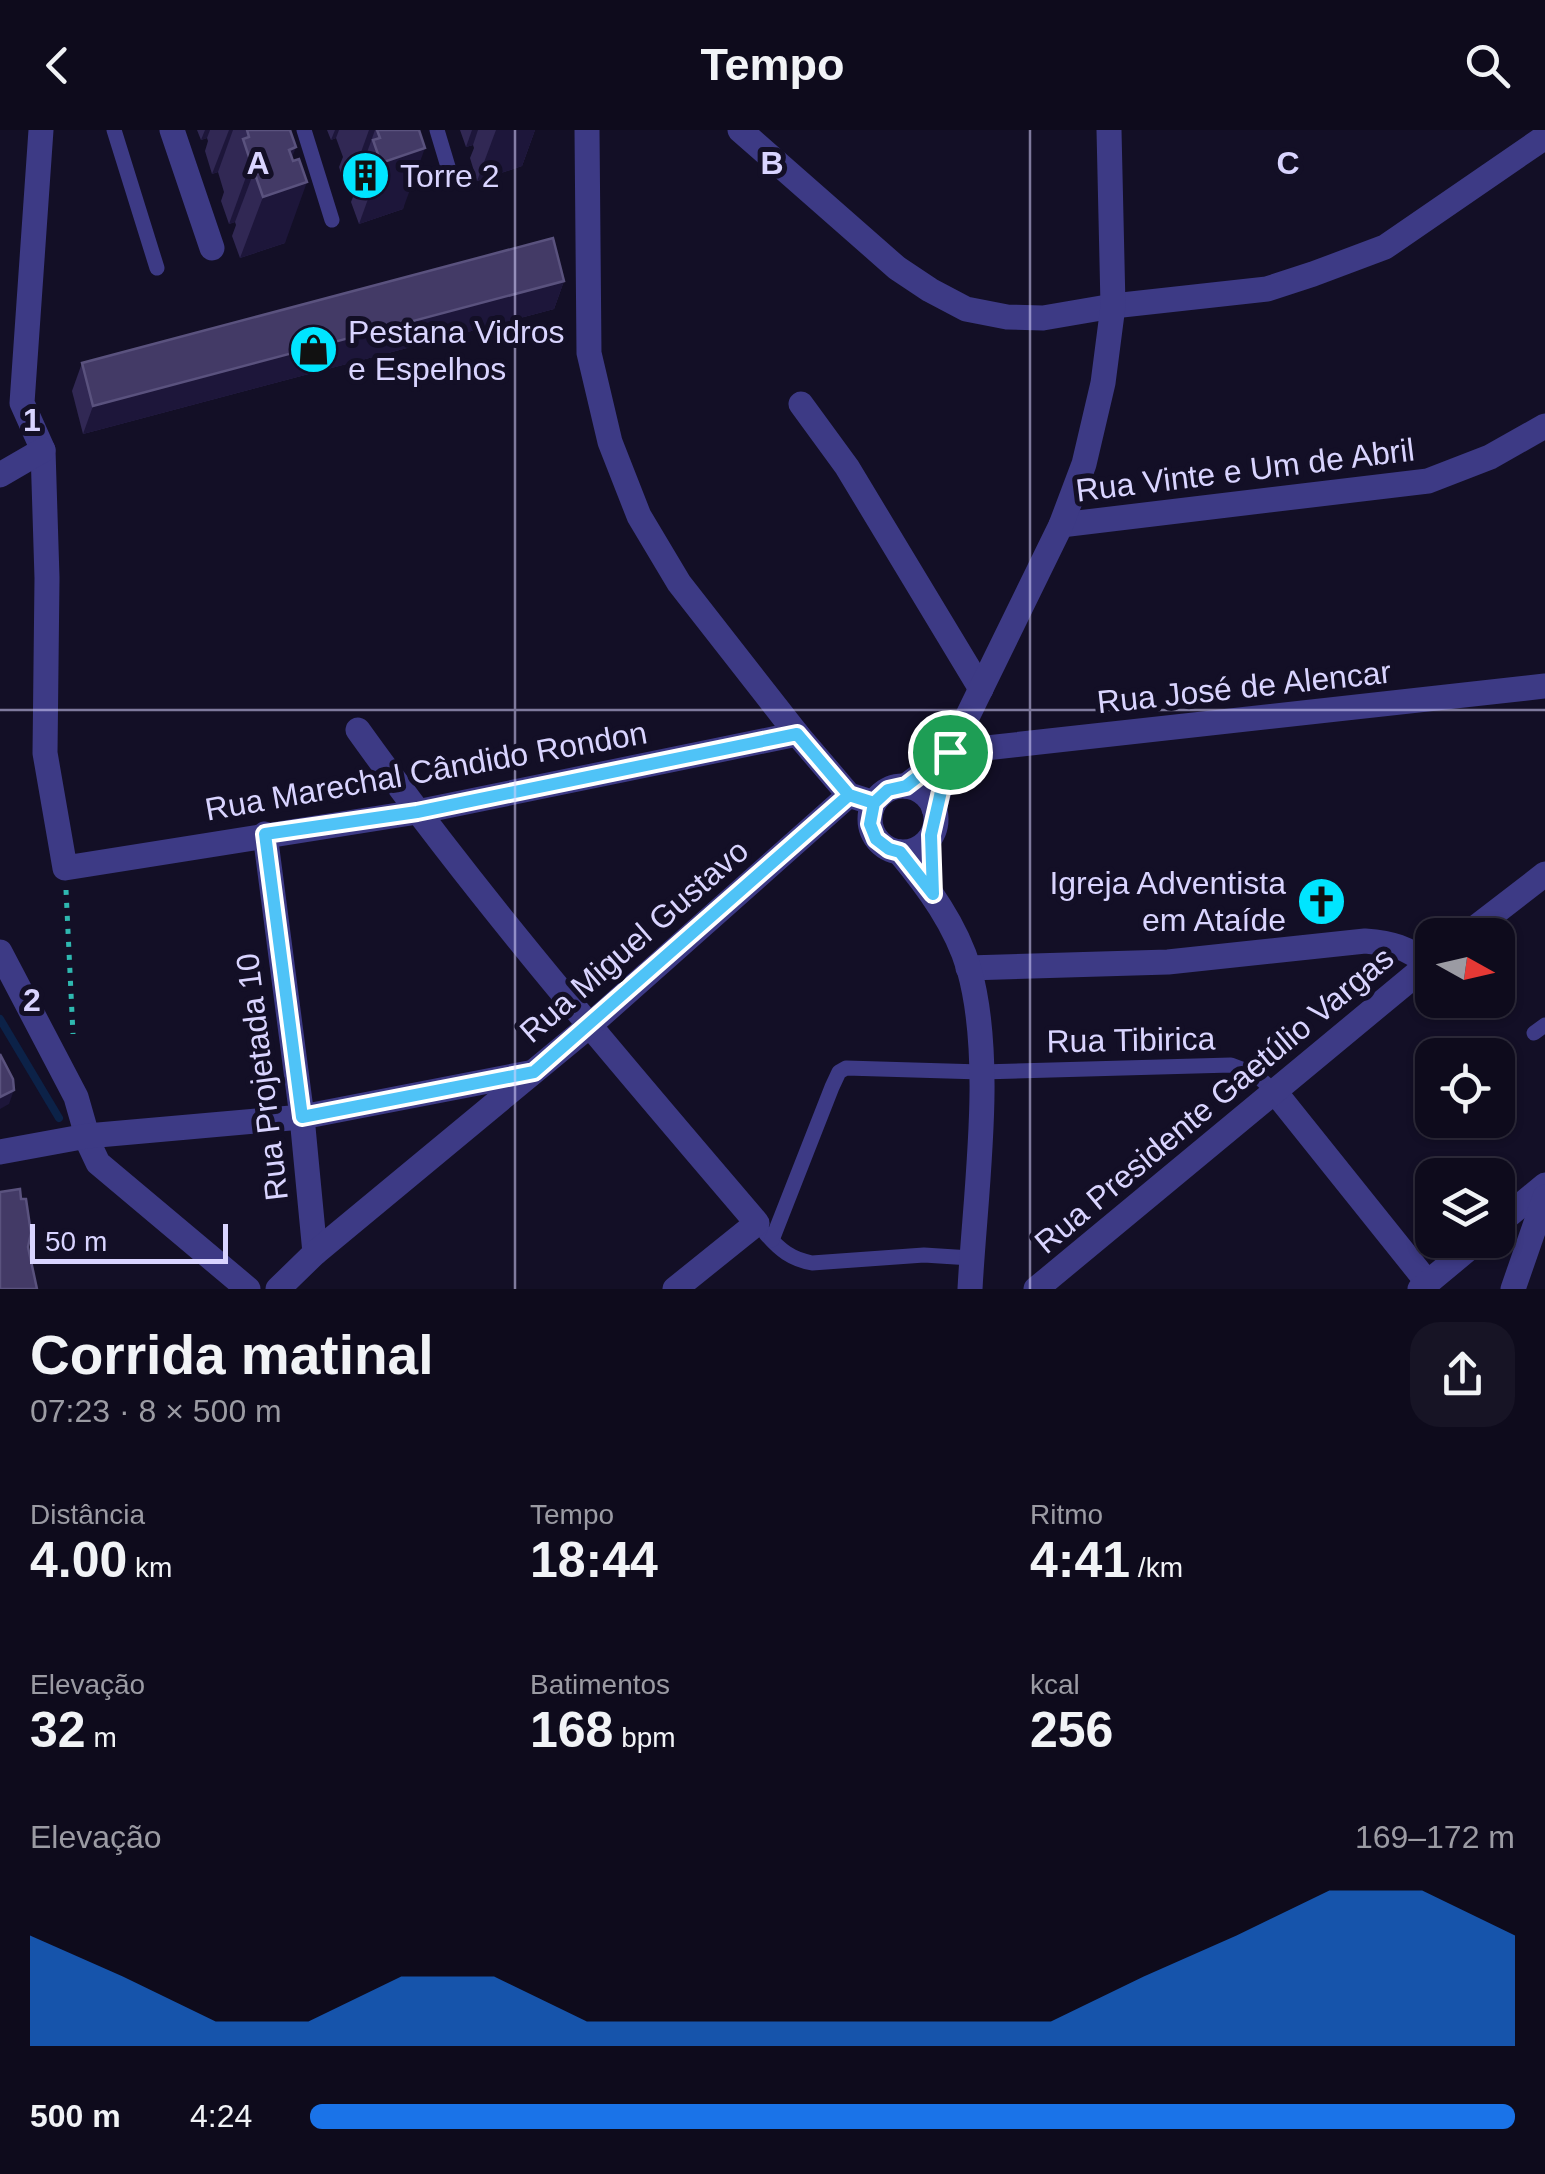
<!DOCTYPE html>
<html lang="pt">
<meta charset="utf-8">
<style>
:root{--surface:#0e0b1c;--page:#171425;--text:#f1f3f6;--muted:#9b9ba3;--line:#2e2b3b;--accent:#1a73e8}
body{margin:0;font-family:Arial,sans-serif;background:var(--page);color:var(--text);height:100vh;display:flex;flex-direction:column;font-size:38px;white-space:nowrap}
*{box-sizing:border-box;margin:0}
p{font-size:32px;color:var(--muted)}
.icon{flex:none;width:55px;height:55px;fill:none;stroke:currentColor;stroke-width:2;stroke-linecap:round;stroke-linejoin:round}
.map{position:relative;height:1159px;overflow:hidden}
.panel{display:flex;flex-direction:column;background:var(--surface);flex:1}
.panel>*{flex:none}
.needle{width:65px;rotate:98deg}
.tools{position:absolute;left:1415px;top:788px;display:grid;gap:20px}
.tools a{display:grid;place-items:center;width:100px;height:100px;border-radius:20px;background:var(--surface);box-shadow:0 2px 8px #0004,0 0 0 2px var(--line);font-size:50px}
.scale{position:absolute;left:30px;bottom:25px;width:198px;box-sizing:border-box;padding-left:10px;border:5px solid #d9d4ff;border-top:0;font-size:28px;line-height:35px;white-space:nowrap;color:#d9d4ff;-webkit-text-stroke:8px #130f26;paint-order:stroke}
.pin{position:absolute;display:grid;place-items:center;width:85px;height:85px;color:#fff;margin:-42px;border:5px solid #fff;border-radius:50%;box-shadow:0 2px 10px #0007}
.round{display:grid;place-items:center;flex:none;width:105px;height:105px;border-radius:30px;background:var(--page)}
.headline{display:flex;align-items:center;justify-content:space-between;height:170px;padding:0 30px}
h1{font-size:55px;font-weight:800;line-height:75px}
.metrics{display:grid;grid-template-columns:repeat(3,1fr);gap:15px;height:170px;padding:10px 30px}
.metrics div{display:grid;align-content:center}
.metrics b{font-size:50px;font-weight:800}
.metrics small{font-size:28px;font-weight:400}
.metrics p{font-size:28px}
.chart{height:280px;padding:20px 30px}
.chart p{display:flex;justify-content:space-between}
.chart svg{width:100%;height:180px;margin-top:10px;fill:var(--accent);opacity:.7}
ul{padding:0 30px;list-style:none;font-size:32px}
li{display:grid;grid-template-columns:160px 120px 1fr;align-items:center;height:75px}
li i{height:25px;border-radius:12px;background:var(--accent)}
header{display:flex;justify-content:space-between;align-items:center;height:130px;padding:0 30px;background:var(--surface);font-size:45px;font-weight:800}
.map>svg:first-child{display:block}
</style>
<header><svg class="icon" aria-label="back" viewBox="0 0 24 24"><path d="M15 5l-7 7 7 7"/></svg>Tempo<svg class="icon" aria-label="search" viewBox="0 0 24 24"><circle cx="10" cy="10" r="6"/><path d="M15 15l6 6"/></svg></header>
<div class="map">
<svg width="1545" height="1159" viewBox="0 0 1545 1159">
<rect width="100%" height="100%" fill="#130f26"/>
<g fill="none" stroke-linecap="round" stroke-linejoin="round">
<!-- stream -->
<polyline stroke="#0c2248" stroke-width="8" points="0,889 59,988"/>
<!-- path -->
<polyline stroke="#2fb8b0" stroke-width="5" stroke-dasharray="5 8" stroke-linecap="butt" points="66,760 73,904"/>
<!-- service -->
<g stroke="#3d3a85" stroke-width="15">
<polyline points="114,0 157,138"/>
<polyline points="304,0 332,90"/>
<polyline points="437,0 452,50"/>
<polyline points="1534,903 1545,895"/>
<path d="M 766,1104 C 780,1120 791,1129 812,1133 L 924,1125 L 971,1128"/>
<polyline points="772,1110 832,957 839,942 846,938 981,942 1231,935 1255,944 1275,962"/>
</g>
<!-- minor -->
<g stroke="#3d3a85" stroke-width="25">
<polyline points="41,0 22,273 43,320 47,448 45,623 65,738 417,682 797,604"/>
<polyline points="172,0 212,118"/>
<polyline points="740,0 897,138 930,160 966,179 1007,187 1043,188 1113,176 1267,159 1313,144 1385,117 1545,7"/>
<polyline points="801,274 847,337 981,559"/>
<polyline points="0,345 43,320"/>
<polyline points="1061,395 1428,351 1490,327 1545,296"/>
<path d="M 358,600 C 481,772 620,932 757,1093 L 675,1159"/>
<polyline points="950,622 1545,556"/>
<polyline points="906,656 950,622"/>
<polyline points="934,679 950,622 1061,395 1084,334 1103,253 1113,176 1109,0"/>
<polyline points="265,704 302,987 315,1123"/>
<polyline points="0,822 76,967 90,1016 98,1033 248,1159"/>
<path d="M 968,838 L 1168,832 L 1365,811 C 1391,813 1408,817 1428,835"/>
<polyline points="1275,962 1428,1153"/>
<polyline points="0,1022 87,1006 302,987 529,943"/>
<polyline points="1498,1094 1545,1055"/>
<polyline points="278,1159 315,1123 589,896 849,665"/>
<polyline points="1420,1159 1479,1110"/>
<polyline points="1513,1159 1545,1067"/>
</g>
<!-- tertiary -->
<g stroke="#3d3a85" stroke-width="25">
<polyline points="587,0 589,223 610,312 639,386 679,453 797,604 849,665 874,673"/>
<circle cx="903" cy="689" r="33"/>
<path d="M 899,722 C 928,757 956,795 969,839 C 995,931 975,1063 970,1159"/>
<polyline points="1466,805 1545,744"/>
<polyline points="1036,1159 1432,831"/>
</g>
</g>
<!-- wall -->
<g fill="#312854">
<polygon points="197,0 290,0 292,28 285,113 240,128 232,106 236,95 235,92 229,94 221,71 224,62 218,42 212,44 205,21 208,11 207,8 201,10"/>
<polygon points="327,0 419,0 403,79 359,94 351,72 355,62 354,59 347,61 339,37 343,27 336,8 331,10"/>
<polygon points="460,0 535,0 522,36 477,51 470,28 474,18 473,15 466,17"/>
<polygon points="564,151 554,179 83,304 72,261 82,233"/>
</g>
<!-- shaded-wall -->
<g fill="#1d163a">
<polygon points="205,0 210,0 207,8 201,10"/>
<polygon points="229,0 233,0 218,42 212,44"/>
<polygon points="335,0 339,0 336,8 331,10"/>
<polygon points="369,0 375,0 354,59 347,61"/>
<polygon points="472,0 478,0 473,15 466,17"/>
<polygon points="496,0 535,0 522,36 477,51"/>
<polygon points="296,17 280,61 307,52 285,113 240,128 263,67 289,20"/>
<polygon points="425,18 403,79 359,94 381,33"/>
<polygon points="258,31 235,92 229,94 251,33"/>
<polygon points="564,151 554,179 83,304 93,276"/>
<polygon points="14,960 9,974 0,979 0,967"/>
</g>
<!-- building -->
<g fill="#433a66" stroke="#5a527e" stroke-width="2.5">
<polygon points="247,0 290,0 296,17 289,20 293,31 299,29 307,52 263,67 255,44 261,42 258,31 251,33 243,9 249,7"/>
<polygon points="377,0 419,0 425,18 381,33 373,10 380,8"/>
<polygon points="553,108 564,151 93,276 82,233"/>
<polygon points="0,924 13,949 14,960 0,967"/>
<polygon points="20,1059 21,1069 26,1069 31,1103 28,1117 37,1159 0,1159 0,1062"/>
</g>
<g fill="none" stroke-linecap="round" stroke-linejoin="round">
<defs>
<polyline id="route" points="950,622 906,656 888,660 874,673 849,665 534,942 302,987 265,704 417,682 797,604 849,665 874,673 870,694 876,709 889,719 900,722 933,764 931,705 950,622"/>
</defs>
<!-- route casing -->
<use href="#route" stroke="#fff" stroke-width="20"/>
<!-- route -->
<use href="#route" stroke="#4fc3f7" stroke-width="12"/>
</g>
<!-- grid -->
<path fill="none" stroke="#d9d4ff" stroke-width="2.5" stroke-opacity="0.55" d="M 515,0 L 515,1159M 1030,0 L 1030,1159M 0,580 L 1545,580"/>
<!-- icons -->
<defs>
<symbol id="building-disc" viewBox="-11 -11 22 22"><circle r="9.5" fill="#00e5ff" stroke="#130f26"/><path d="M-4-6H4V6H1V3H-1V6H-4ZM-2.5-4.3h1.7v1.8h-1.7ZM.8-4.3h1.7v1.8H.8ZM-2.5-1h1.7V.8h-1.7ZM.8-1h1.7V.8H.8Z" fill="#111"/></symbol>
<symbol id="shop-disc" viewBox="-11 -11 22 22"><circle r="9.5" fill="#00e5ff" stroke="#130f26"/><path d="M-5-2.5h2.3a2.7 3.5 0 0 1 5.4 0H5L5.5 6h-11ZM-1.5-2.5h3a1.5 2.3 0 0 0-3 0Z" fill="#111"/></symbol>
<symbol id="church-disc" viewBox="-11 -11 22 22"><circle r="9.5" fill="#00e5ff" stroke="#130f26"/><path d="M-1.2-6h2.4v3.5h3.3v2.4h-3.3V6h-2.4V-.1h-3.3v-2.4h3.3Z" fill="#111"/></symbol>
</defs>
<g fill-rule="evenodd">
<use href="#building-disc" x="338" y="18" width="55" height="55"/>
<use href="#shop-disc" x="286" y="192" width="55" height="55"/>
<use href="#church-disc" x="1294" y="744" width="55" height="55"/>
</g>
<g text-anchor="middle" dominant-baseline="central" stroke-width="10" stroke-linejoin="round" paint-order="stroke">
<!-- poi labels -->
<g font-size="32" fill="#d9d4ff" stroke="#130f26" text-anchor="start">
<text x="400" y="46">Torre 2</text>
<text x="348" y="202">Pestana Vidros<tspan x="348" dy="37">e Espelhos</tspan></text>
<text x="1286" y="753" text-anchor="end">Igreja Adventista<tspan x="1286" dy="37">em Ataíde</tspan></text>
</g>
<!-- street labels -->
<g font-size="32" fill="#d9d4ff" stroke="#130f26">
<text transform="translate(1245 340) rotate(-7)">Rua Vinte e Um de Abril</text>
<text transform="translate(1244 557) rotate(-6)">Rua José de Alencar</text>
<text transform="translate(426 641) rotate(-10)">Rua Marechal Cândido Rondon</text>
<text transform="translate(634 811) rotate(-41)">Rua Miguel Gustavo</text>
<text transform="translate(1131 910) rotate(-1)">Rua Tibirica</text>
<text transform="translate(262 947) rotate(-97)">Rua Projetada 10</text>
<text transform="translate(1214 970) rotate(-40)">Rua Presidente Gaetúlio Vargas</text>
</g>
</g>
<g font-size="32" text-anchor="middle" font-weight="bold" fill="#d9d4ff" stroke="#130f26" stroke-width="10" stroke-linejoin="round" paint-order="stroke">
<text x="258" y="44">A</text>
<text x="772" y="44">B</text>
<text x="1288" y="44">C</text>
<text x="32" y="301">1</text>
<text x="32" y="881">2</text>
</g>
</svg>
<div class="tools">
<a><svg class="needle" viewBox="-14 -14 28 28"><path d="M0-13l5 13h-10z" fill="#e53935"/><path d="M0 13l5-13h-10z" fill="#9b9ba3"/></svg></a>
<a><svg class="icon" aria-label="locate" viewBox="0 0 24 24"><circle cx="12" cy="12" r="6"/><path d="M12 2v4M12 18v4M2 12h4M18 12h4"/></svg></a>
<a><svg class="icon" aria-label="layers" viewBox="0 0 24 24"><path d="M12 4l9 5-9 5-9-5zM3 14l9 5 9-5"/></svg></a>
</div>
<div class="scale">50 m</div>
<div class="pin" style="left:950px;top:622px;background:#1e9e55"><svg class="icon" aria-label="arrive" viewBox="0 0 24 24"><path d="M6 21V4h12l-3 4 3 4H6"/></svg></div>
</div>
<section class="panel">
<div class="headline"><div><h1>Corrida matinal</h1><p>07:23 · 8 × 500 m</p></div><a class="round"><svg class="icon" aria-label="share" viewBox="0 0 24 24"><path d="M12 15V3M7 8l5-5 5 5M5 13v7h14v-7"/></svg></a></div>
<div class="metrics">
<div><p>Distância</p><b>4.00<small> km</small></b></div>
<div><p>Tempo</p><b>18:44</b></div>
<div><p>Ritmo</p><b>4:41<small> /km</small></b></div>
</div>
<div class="metrics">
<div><p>Elevação</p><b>32<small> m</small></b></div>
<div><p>Batimentos</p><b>168<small> bpm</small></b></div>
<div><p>kcal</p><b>256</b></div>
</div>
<div class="chart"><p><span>Elevação</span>169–172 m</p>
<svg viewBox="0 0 160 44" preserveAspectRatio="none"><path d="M0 44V17L10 27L20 38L30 38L40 27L50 27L60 38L70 38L80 38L90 38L100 38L110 38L120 27L130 17L140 6L150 6L160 17V44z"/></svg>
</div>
<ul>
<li><b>500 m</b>4:24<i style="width:100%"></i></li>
</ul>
</section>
